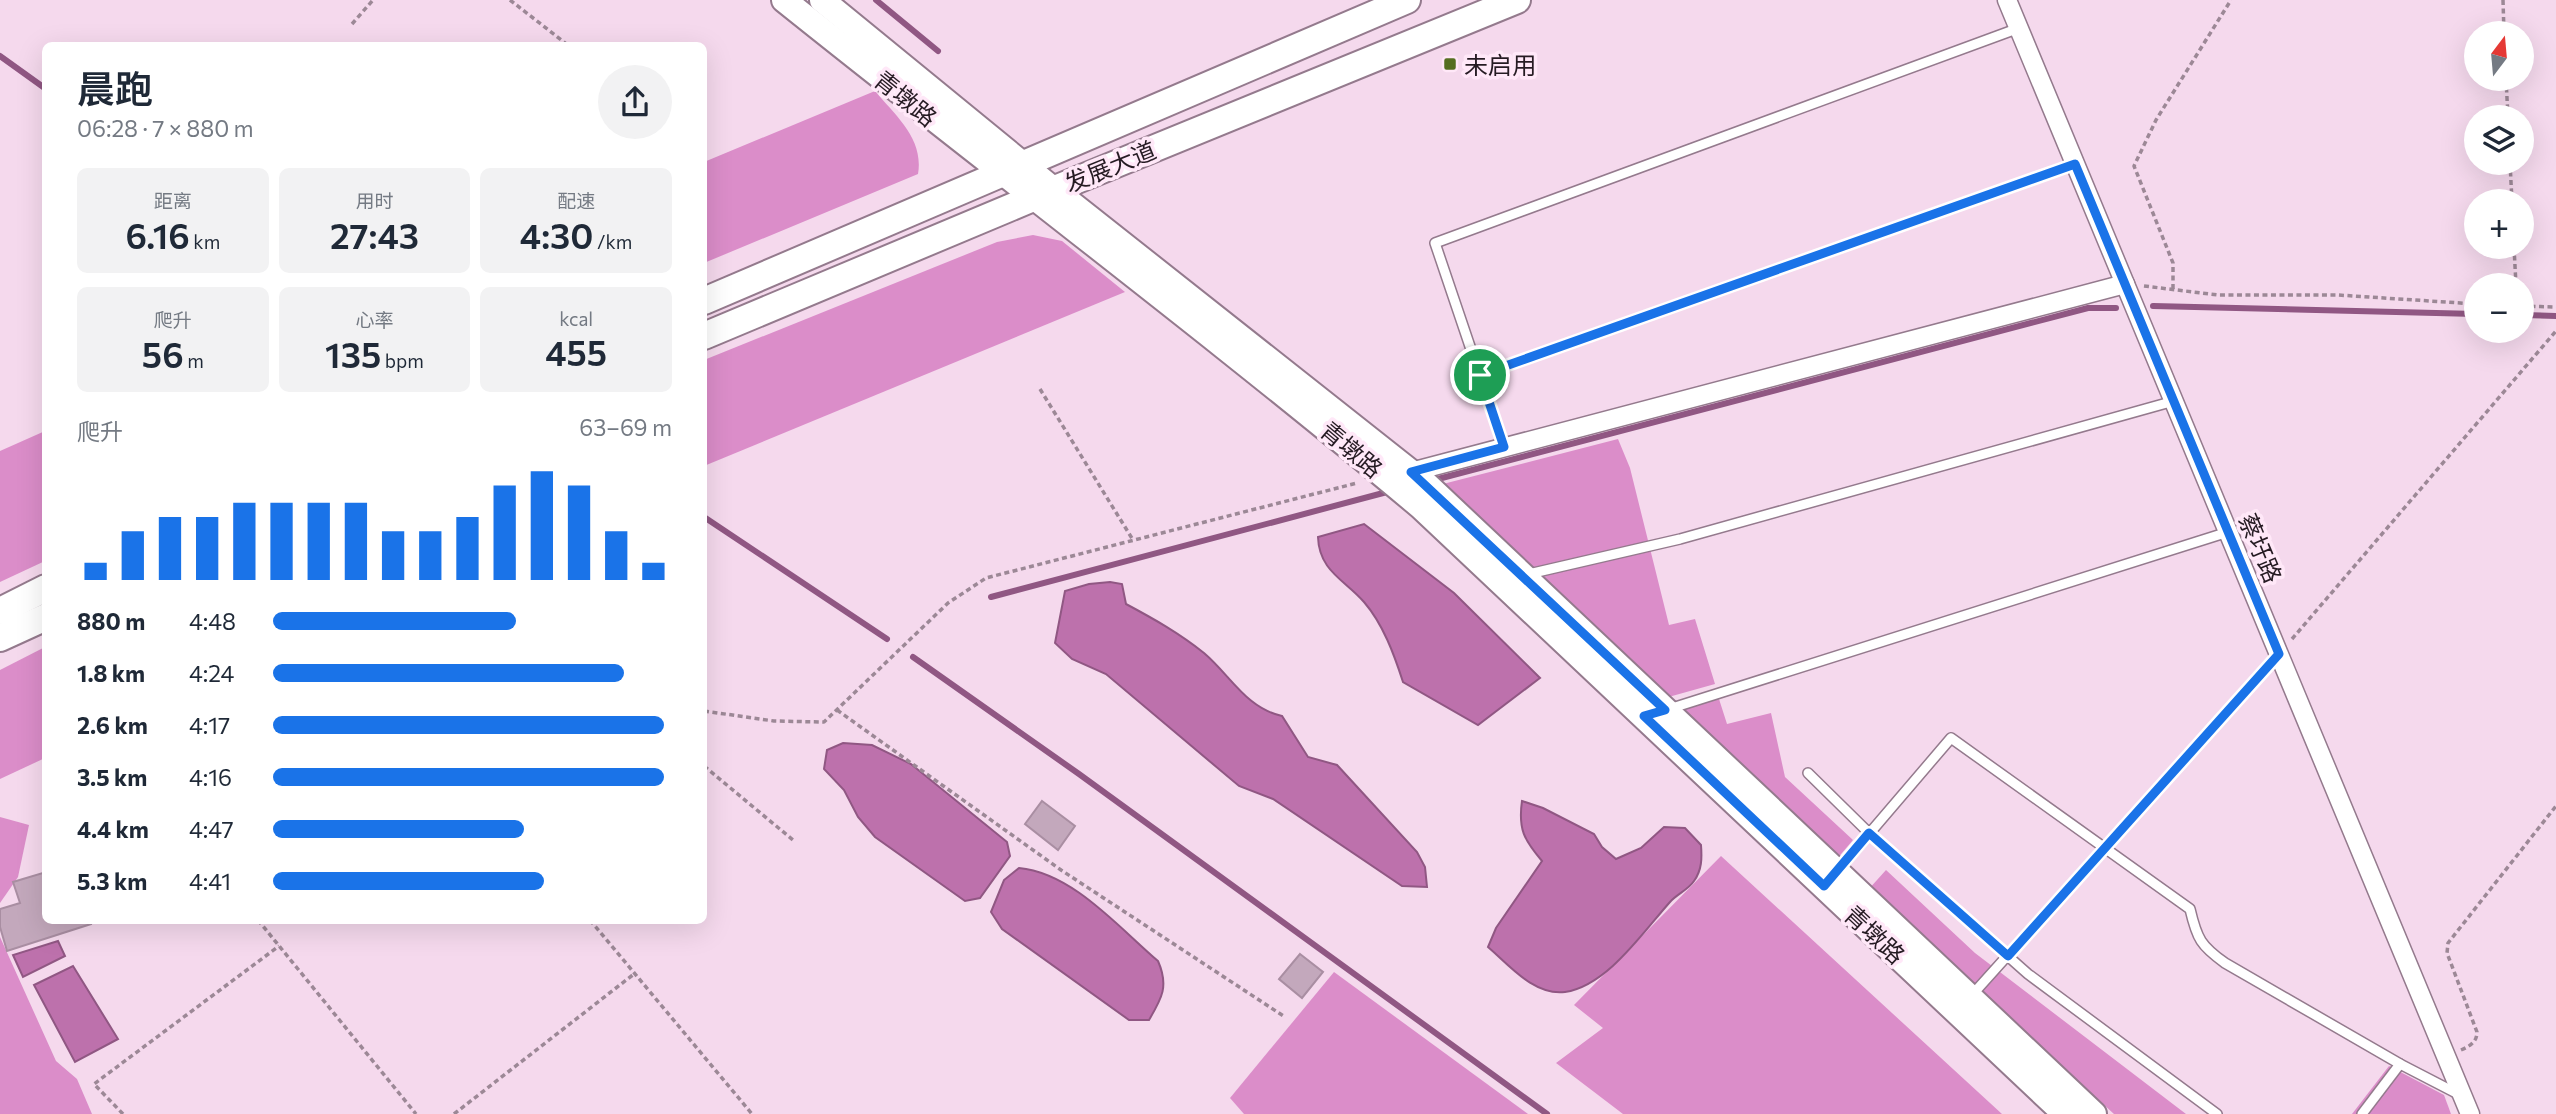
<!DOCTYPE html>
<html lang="zh">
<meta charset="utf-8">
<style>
:root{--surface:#fff;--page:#f2f2f3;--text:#1f2937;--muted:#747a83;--accent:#1a73e8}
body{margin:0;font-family:Commissioner,"Noto Sans SC",sans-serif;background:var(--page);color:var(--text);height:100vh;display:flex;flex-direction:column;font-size:26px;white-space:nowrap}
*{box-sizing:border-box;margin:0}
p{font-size:23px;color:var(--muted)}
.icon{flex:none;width:38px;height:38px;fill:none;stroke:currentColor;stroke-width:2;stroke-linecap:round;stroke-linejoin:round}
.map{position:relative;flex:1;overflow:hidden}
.side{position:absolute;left:42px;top:42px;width:665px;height:882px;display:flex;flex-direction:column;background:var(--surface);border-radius:10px;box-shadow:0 7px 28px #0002}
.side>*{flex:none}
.needle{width:46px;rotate:16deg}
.controls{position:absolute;left:2464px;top:21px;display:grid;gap:14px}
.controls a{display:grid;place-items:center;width:70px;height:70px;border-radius:50%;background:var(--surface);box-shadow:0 7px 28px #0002;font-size:35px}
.pin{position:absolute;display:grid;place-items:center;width:60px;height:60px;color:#fff;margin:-30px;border:4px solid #fff;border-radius:50%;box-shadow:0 2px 7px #0007}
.round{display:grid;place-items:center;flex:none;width:74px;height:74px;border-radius:37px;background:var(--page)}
.head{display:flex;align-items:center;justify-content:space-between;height:119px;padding:0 35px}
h1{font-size:38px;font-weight:600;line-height:52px}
.stats{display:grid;grid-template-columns:repeat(3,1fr);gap:10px;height:119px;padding:7px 35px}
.stats div{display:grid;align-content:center;border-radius:10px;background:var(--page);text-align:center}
.stats b{font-size:35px;font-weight:600}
.stats small{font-size:19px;font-weight:400}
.stats p{font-size:19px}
.chart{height:196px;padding:14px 35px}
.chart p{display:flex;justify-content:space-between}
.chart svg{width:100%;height:126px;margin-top:7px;stroke:var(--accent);stroke-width:6}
ul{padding:0 35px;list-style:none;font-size:23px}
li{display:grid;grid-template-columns:112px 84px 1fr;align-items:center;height:52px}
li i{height:18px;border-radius:9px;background:var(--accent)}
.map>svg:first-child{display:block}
</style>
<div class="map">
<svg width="2556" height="1114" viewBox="0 0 2556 1114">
<rect width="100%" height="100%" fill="#f5d9ed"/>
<!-- forest -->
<g fill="#db8dc9">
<path d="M 875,91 C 896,116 924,139 918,174 L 704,263 L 704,162 Z"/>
<polygon points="1033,235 1062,241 1125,292 704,466 704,360 997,242"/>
<polygon points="45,431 45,561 0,582 0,451"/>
<polygon points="1618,439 1630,468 1669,625 1695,619 1715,684 1665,698 1439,485"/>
<polygon points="45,647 45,758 0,779 0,670"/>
<polygon points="1719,699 1727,724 1771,713 1785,777 1853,840 1836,860 1679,711"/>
<polygon points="0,817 29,825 18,877 0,903"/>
<polygon points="1721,856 2002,1114 1623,1114 1556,1063 1603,1028 1574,1005"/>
<polygon points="1886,870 1975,953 2186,1114 2114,1114 1868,890"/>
<polygon points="0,937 56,1061 77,1079 92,1114 0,1114"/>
<polygon points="1334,972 1528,1114 1244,1114 1230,1098"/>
<polygon points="2389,1066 2444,1095 2451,1114 2352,1114"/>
</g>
<!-- water -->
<g fill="#bd71ac" stroke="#905783" stroke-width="2">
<path d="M 1364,524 L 1454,593 L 1540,678 L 1478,725 L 1403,682 C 1394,654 1383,624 1364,602 C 1345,580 1319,571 1318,537 Z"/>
<path d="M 1110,582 L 1122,584 L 1126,604 C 1154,619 1179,633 1204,653 C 1231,676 1246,708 1282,716 L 1308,757 L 1337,765 L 1417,852 L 1425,867 L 1427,887 L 1402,886 L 1273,799 L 1239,786 L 1106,674 L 1072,659 L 1055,643 L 1065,591 L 1089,584 Z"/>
<polygon points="843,743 872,745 911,764 1007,842 1010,856 980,898 965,901 875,837 858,817 844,790 824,769 827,750"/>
<path d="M 1522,801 L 1543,808 L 1594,834 L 1602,847 L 1616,859 L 1641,848 L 1664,827 L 1685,828 L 1701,845 C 1702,858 1702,870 1694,881 C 1688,890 1677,894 1670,902 C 1643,932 1607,986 1565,992 C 1534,996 1509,965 1488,947 L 1496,928 L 1542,861 C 1524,840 1518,829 1522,801 Z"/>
<path d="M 1019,868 C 1073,873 1119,928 1158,961 C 1169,986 1162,998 1149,1020 L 1129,1020 L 1002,929 L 991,912 L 1004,880 Z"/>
<polygon points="58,941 65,956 23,977 13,955"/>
<polygon points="73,966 118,1039 75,1062 34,985"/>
</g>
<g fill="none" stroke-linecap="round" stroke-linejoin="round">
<!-- stream -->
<g stroke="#905783" stroke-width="6">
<polyline points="876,0 938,51"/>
<polyline points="0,56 46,89"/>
<polyline points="2153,306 2476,314"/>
<polyline points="2522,315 2556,316"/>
<polyline points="1438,479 2088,308 2116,308"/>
<polyline points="704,517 887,639"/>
<polyline points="991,597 1387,492"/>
<polyline points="913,657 1079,774 1547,1114"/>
</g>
</g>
<!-- building -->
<g fill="#c3a8bc" stroke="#a98ea2" stroke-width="2">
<polygon points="1042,801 1075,826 1058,850 1025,824"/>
<polygon points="46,872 46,920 90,920 91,924 7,951 0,927 0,909 20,903 13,882"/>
<polygon points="1300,954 1323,972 1302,998 1279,979"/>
</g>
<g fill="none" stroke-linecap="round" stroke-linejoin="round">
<defs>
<g id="lane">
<polyline points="1480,375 2075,164"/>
<polyline points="1504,447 1435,243 2019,28"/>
<polyline points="1528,577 1533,573 1680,539 2174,401"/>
<polyline points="1669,709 2228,532"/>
<polyline points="1808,773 1869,833 2028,974 2217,1114"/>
<path d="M 1839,869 L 1951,738 L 2190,909 C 2197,939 2201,946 2225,963 L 2400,1064 L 2460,1095"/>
<polyline points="1972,995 2279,654"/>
<polyline points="2362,1114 2400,1064"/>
</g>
<g id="street">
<polyline points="2007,0 2470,1114"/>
<polyline points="1411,472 2125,284"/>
</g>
<g id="secondary">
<path d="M 784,0 C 996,170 1213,333 1421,507 L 2065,1114"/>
<polyline points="822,0 1053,189 1426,484 2094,1114"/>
</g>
<g id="primary">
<polyline points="704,301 1407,0"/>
<polyline points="704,336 1033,198 1517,0"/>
<polyline points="0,611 46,588"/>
<polyline points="0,638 46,617"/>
</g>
</defs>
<!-- lane casing -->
<use href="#lane" stroke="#947a8d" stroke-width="12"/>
<!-- street casing -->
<use href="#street" stroke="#947a8d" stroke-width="21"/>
<!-- secondary casing -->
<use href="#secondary" stroke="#947a8d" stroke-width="28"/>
<!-- primary casing -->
<use href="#primary" stroke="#947a8d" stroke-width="30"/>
<!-- path -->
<g stroke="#9c8896" stroke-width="3.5" stroke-dasharray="5 3.5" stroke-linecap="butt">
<polyline points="510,0 569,46"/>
<polyline points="2503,0 2504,33"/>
<polyline points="352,24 373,0"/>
<polyline points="2506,79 2508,117"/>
<polyline points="2510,163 2512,201"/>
<polyline points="2514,247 2516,285"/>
<polyline points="2144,286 2218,295 2338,295 2476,304"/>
<polyline points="2173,289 2173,263 2134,166 2156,120 2231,0"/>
<polyline points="2522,306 2556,307"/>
<polyline points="1040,389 1133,540"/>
<polyline points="2292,639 2556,331"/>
<polyline points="837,710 1061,870 1285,1017"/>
<polyline points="704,711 774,721 824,722 948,603 986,578 1357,483"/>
<polyline points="704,766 793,840"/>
<polyline points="258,920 416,1114"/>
<polyline points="590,920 752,1114"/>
<path d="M 2461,1050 C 2470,1046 2477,1042 2477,1032 L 2447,953 L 2448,943 L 2556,806"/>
<polyline points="123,1114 94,1084 279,946"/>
<polyline points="454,1114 634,974"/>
</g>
<!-- lane -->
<use href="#lane" stroke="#fff" stroke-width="9"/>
<!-- street -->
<use href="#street" stroke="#fff" stroke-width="18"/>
<!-- secondary -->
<use href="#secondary" stroke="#fff" stroke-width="24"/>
<!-- primary -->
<use href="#primary" stroke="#fff" stroke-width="26"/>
</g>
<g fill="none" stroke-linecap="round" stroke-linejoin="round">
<defs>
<polygon id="route" points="2075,164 2279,654 2008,956 1869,833 1824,886 1644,716 1665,710 1411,472 1504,447 1480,375"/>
</defs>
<!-- route casing -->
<use href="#route" stroke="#fff" stroke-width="14"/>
<!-- route -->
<use href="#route" stroke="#1a73e8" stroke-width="9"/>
</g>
<!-- markers -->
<rect fill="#556e20" stroke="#ffe8f8" stroke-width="2.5" x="1443" y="57" width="14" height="14" rx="3.5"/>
<g text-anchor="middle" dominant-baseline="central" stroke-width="7" stroke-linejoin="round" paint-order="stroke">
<!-- poi labels -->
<g font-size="24" fill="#261b23" stroke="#ffe8f8" text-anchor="start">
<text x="1464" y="64">未启用</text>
</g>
<!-- street labels -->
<g font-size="24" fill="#261b23" stroke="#ffe8f8">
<text transform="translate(906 98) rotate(39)">青墩路</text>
<text transform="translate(1110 166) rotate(-22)">发展大道</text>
<text transform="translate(1352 449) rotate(40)">青墩路</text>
<text transform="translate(2261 548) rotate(67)">蔡圩路</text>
<text transform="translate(1875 934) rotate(43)">青墩路</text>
</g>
</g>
</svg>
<div class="controls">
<a><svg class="needle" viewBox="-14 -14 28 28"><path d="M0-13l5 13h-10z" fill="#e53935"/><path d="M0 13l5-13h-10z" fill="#747a83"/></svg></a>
<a><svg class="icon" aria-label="layers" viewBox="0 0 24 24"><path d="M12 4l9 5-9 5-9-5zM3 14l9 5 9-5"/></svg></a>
<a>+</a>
<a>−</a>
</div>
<div class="pin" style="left:1480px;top:375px;background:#1e9e55"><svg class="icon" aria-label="arrive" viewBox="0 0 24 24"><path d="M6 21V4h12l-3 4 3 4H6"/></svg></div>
<section class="side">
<div class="head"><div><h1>晨跑</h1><p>06:28 · 7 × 880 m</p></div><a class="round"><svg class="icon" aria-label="share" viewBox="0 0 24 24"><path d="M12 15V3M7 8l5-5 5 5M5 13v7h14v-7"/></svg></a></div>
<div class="stats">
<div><p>距离</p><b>6.16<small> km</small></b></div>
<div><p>用时</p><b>27:43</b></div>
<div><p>配速</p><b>4:30<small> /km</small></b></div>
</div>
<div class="stats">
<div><p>爬升</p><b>56<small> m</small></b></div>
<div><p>心率</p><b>135<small> bpm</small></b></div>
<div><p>kcal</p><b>455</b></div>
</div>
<div class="chart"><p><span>爬升</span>63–69 m</p>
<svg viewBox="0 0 160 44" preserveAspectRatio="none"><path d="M5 44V38M15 44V27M25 44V22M35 44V22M45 44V17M55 44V17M65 44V17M75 44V17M85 44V27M95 44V27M105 44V22M115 44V11M125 44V6M135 44V11M145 44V27M155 44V38"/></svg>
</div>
<ul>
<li><b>880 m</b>4:48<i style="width:61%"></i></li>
<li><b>1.8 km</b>4:24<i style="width:88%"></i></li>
<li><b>2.6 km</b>4:17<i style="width:98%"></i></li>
<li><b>3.5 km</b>4:16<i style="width:98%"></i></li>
<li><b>4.4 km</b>4:47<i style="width:63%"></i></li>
<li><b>5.3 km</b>4:41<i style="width:68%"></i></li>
</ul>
</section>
</div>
